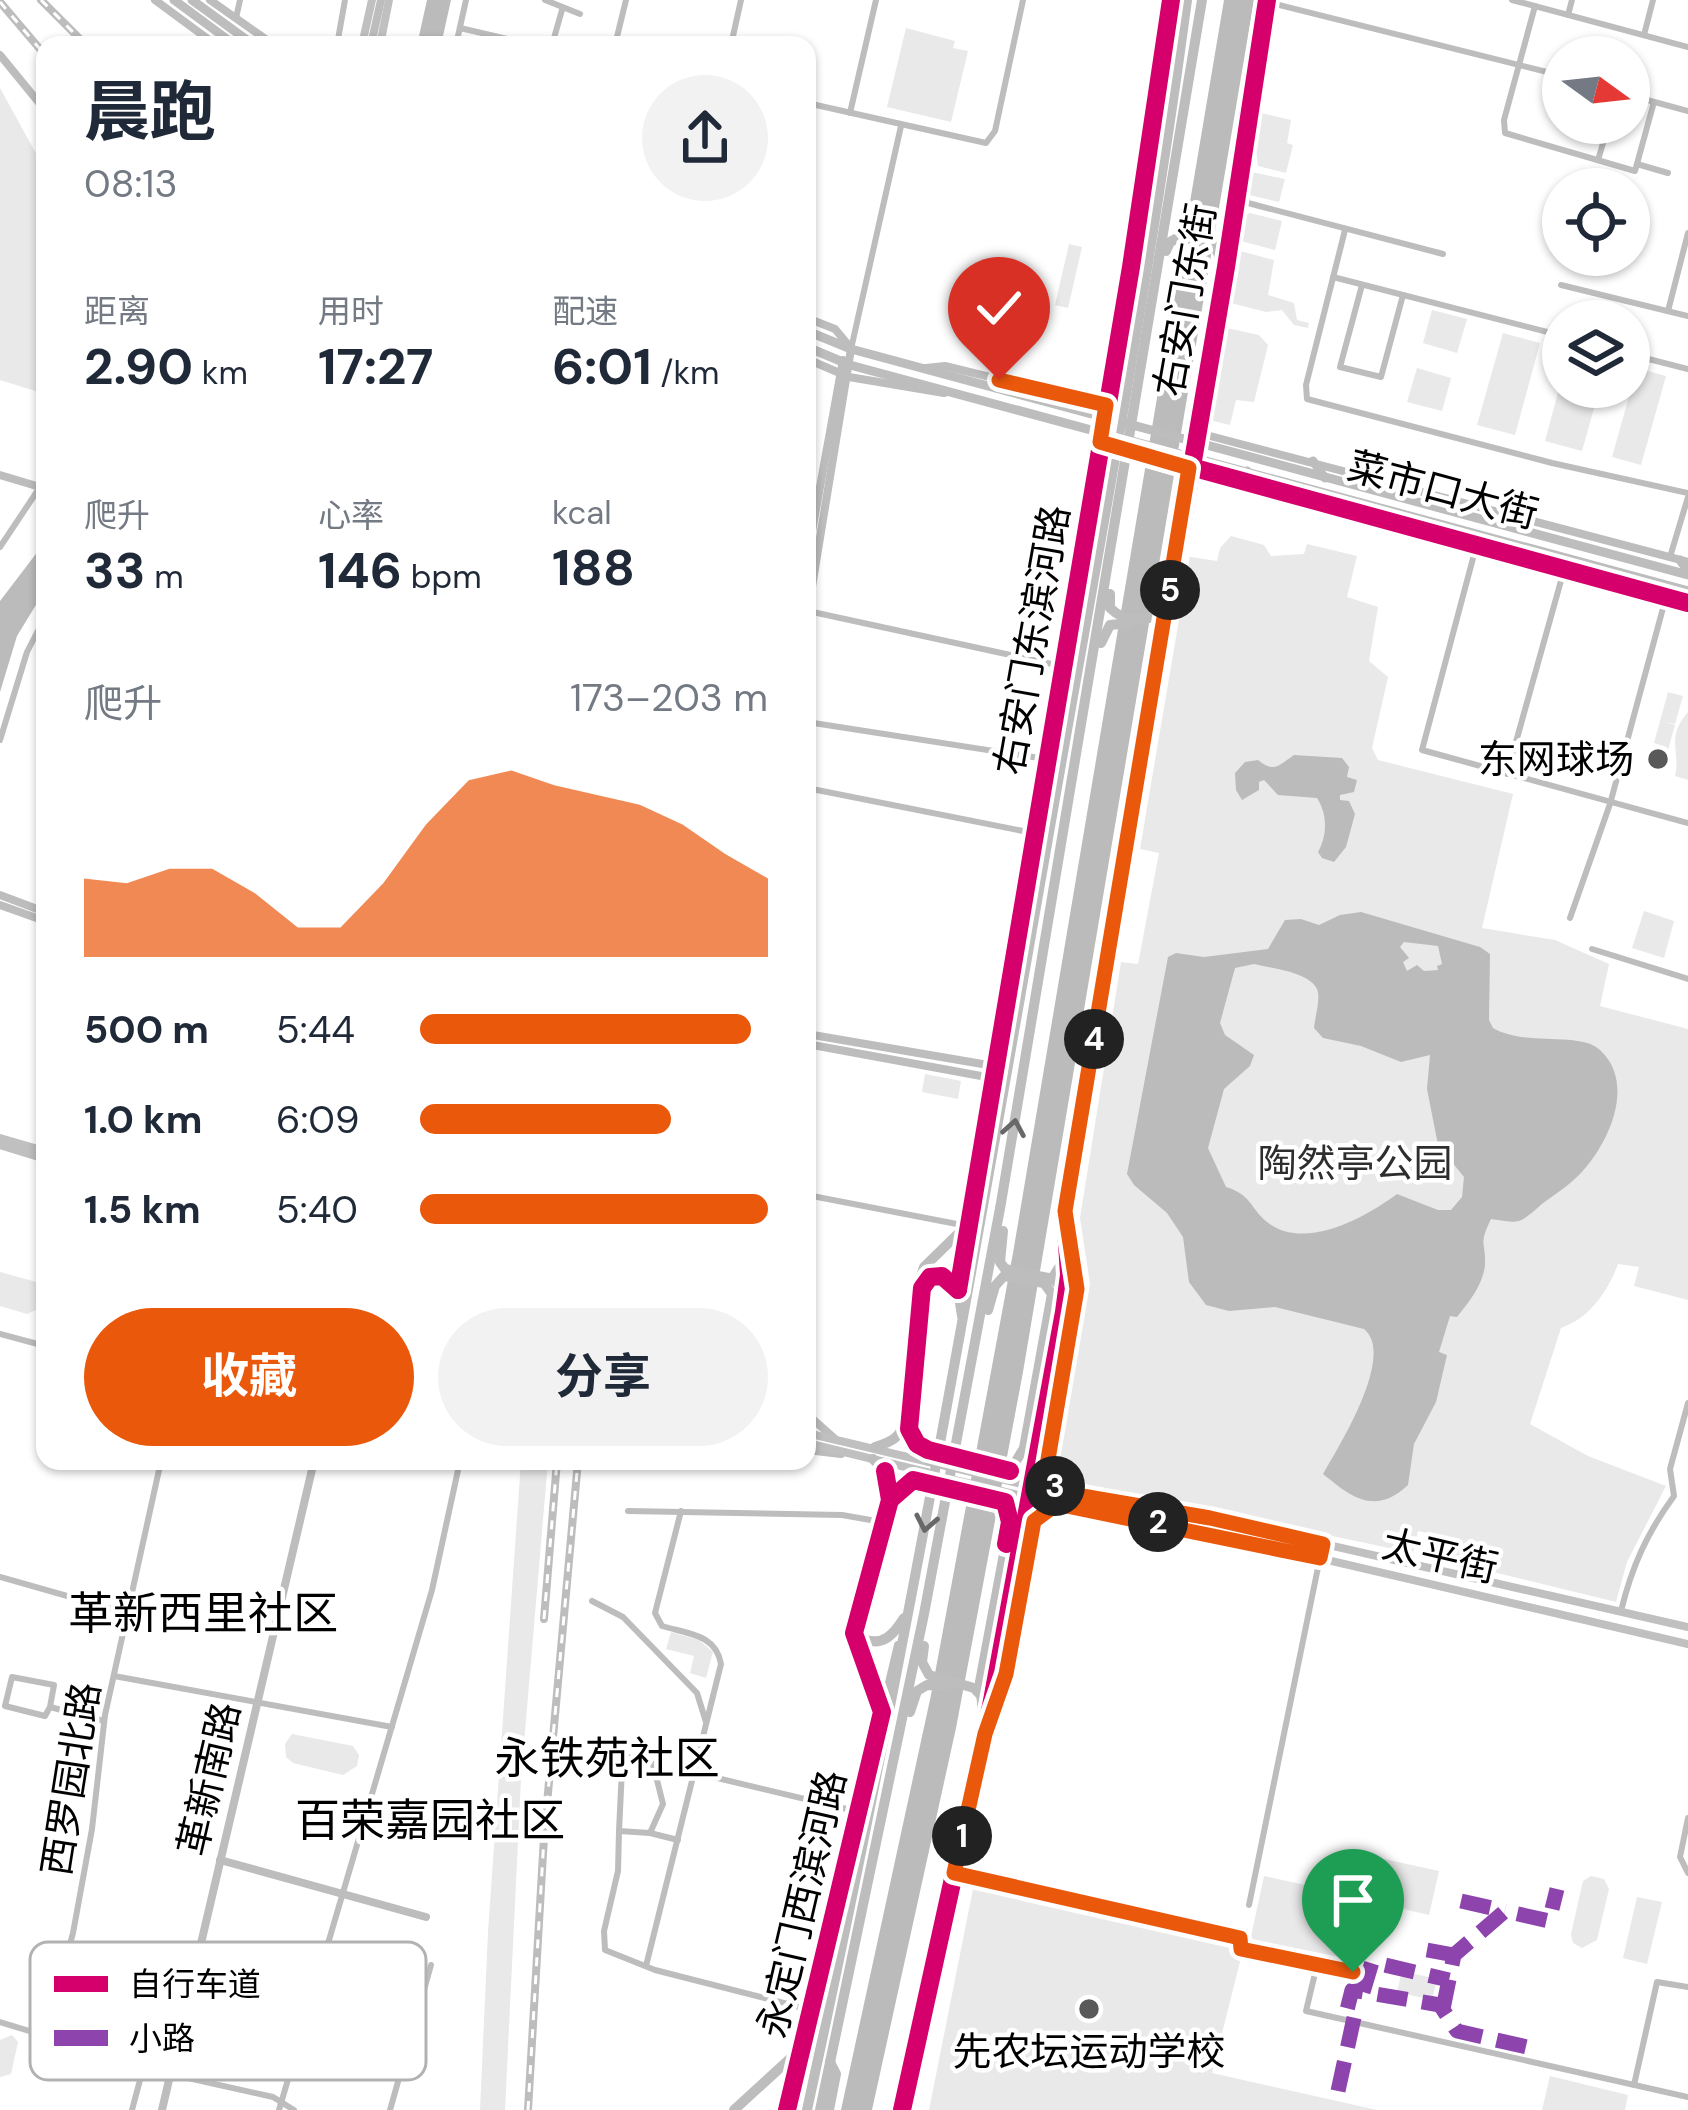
<!DOCTYPE html>
<html lang="zh">
<meta charset="utf-8">
<style>
:root{--surface:#fff;--page:#f2f2f3;--text:#1f2937;--muted:#747a83;--accent:#ea580c}
body{margin:0;font-family:"DM Sans","Noto Sans SC",sans-serif;background:var(--page);color:var(--text);height:100vh;display:flex;flex-direction:column;font-size:45px;white-space:nowrap}
*{box-sizing:border-box;margin:0}
p{font-size:39px;color:var(--muted)}
.icon{flex:none;width:66px;height:66px;fill:none;stroke:currentColor;stroke-width:2;stroke-linecap:round;stroke-linejoin:round}
.map{position:relative;flex:1;overflow:hidden}
.side{position:absolute;left:36px;top:36px;width:780px;height:1434px;display:flex;flex-direction:column;background:var(--surface);border-radius:24px;box-shadow:0 3px 9px #0004}
.side>*{flex:none}
.needle{width:78px;rotate:105deg}
.tools{position:absolute;left:1542px;top:36px;display:grid;gap:24px}
.tools a{display:grid;place-items:center;width:108px;height:108px;border-radius:50%;background:var(--surface);box-shadow:0 3px 9px #0004;font-size:60px}
.pin{position:absolute;display:grid;place-items:center;width:102px;height:102px;color:#fff;margin:-123px -51px;border-radius:50% 50% 50% 0;rotate:-45deg;box-shadow:0 0 12px #0007}
.pin .icon{rotate:45deg}
.km{position:absolute;width:60px;height:60px;margin:-30px;border-radius:50%;background:#222;color:#fff;font-size:33px;line-height:60px;text-align:center}
.round{display:grid;place-items:center;flex:none;width:126px;height:126px;border-radius:63px;background:var(--page)}
.summary{display:flex;align-items:center;justify-content:space-between;height:204px;padding:0 48px}
h1{font-size:66px;font-weight:700;line-height:90px}
.metrics{display:grid;grid-template-columns:repeat(3,1fr);gap:18px;height:204px;padding:12px 48px}
.metrics div{display:grid;align-content:center}
.metrics b{font-size:51px;font-weight:700}
.metrics small{font-size:33px;font-weight:400}
.metrics p{font-size:33px}
.chart{height:336px;padding:24px 48px}
.chart p{display:flex;justify-content:space-between}
.chart svg{width:100%;height:216px;margin-top:12px;fill:var(--accent);opacity:.7}
.cta{display:flex;gap:24px;margin-top:auto;padding:24px 48px}
.cta a{flex:1;height:138px;border-radius:72px;background:var(--accent);color:#fff;font-size:48px;font-weight:700;line-height:138px;text-align:center}
.cta a+a{background:var(--page);color:var(--text)}
ul{padding:0 48px;list-style:none;font-size:39px}
li{display:grid;grid-template-columns:192px 144px 1fr;align-items:center;height:90px}
li i{height:30px;border-radius:15px;background:var(--accent)}
.map>svg:first-child{display:block}
</style>
<div class="map">
<svg width="1688" height="2110" viewBox="0 0 1688 2110">
<rect width="100%" height="100%" fill="#fff"/>
<!-- green -->
<g fill="#e9e9e9">
<polygon points="906,28 955,41 953,48 968,51 951,122 887,107"/>
<polygon points="0,88 45,170 45,394 0,380"/>
<polygon points="1261,113 1291,120 1287,143 1293,145 1286,173 1258,166 1255,143"/>
<polygon points="1251,172 1285,179 1279,202 1249,195"/>
<polygon points="1250,213 1282,221 1275,250 1241,241 1246,215"/>
<polygon points="1069,244 1082,247 1068,308 1055,305"/>
<polygon points="1240,251 1274,260 1268,295 1294,303 1297,320 1309,323 1308,328 1294,325 1282,310 1266,312 1231,303"/>
<polygon points="1432,310 1467,319 1457,353 1423,343"/>
<polygon points="1227,328 1259,335 1268,345 1254,402 1236,400 1230,425 1213,421 1211,416"/>
<polygon points="1503,333 1540,343 1515,435 1477,425"/>
<polygon points="1417,368 1451,378 1442,411 1407,402"/>
<polygon points="1637,368 1666,376 1641,465 1612,457"/>
<polygon points="1563,374 1563,387 1600,387 1582,451 1545,441"/>
<path d="M 1231,536 L 1264,545 L 1271,556 L 1304,554 L 1307,544 L 1357,556 L 1347,597 L 1378,607 L 1369,661 L 1388,677 L 1372,748 L 1378,760 L 1513,794 L 1482,928 L 1555,940 L 1609,964 L 1600,1006 L 1688,1029 L 1688,1300 L 1634,1286 L 1639,1267 L 1618,1264 C 1608,1291 1590,1318 1561,1328 L 1530,1424 L 1588,1456 L 1666,1486 L 1627,1562 L 1616,1602 L 1452,1562 L 1457,1540 L 1418,1531 L 1413,1553 L 1066,1480 L 1053,1471 L 1090,1284 L 1080,1218 L 1121,962 L 1138,964 L 1159,853 L 1140,849 L 1185,556 L 1217,561 L 1220,548 Z"/>
<polygon points="1668,692 1683,696 1675,724 1665,722 1675,725 1662,771 1649,768 1655,745 1660,745 1654,743"/>
<path d="M 1688,712 L 1688,780 L 1675,776 C 1681,750 1665,739 1688,712 Z"/>
<polygon points="1644,911 1674,921 1664,958 1632,948"/>
<polygon points="925,1074 961,1081 958,1099 922,1092"/>
<polygon points="0,1272 40,1283 44,1301 40,1308 27,1314 0,1306"/>
<polygon points="521,1461 548,1461 521,1779 505,2110 480,2110 488,1932"/>
<polygon points="671,1632 699,1640 713,1652 706,1678 690,1673 694,1656 666,1649"/>
<polygon points="292,1734 353,1746 359,1755 357,1766 343,1775 293,1763 286,1757 285,1744"/>
<polygon points="1384,1859 1439,1871 1429,1915 1374,1902"/>
<polygon points="1264,1876 1364,1898 1366,1906 1353,1964 1250,1941"/>
<polygon points="1591,1876 1604,1879 1609,1889 1597,1940 1582,1948 1573,1943 1571,1934 1583,1881"/>
<polygon points="974,1884 1245,1942 1212,2073 1377,2110 929,2110"/>
<polygon points="1637,1897 1662,1902 1647,1964 1623,1958"/>
<polygon points="1402,1971 1437,1979 1432,2000 1397,1992"/>
<polygon points="12,2035 18,2042 11,2074 0,2077 0,2040"/>
<polygon points="1550,2076 1628,2095 1625,2110 1542,2110"/>
</g>
<!-- water -->
<g fill="#bbb" fill-rule="evenodd">
<polygon points="427,0 451,0 441,45 417,45"/>
<polygon points="1224,0 1254,0 1023,1372 956,1728 872,2110 841,2110 931,1695 1013,1253"/>
<polygon points="45,542 45,590 17,636 0,692 0,601"/>
<path d="M 1294,755 L 1342,758 L 1349,767 L 1347,777 L 1357,780 L 1354,792 L 1340,795 L 1340,800 L 1349,801 L 1355,814 L 1346,847 L 1334,862 L 1322,858 L 1318,852 C 1327,836 1328,815 1317,798 L 1278,795 L 1264,780 L 1259,782 L 1259,790 L 1242,800 L 1236,790 L 1235,773 L 1245,762 L 1258,760 C 1274,773 1278,766 1294,755 Z"/>
<path d="M 1361,912 L 1480,947 L 1490,954 L 1489,1020 L 1493,1028 C 1525,1047 1581,1031 1600,1050 C 1637,1084 1608,1146 1579,1175 C 1568,1186 1554,1195 1542,1204 C 1536,1209 1527,1218 1519,1221 C 1511,1223 1499,1220 1491,1219 C 1478,1246 1486,1241 1485,1265 C 1483,1285 1469,1302 1457,1317 L 1450,1316 L 1439,1352 L 1447,1355 L 1436,1402 L 1414,1444 L 1408,1485 C 1375,1516 1351,1497 1323,1474 C 1339,1446 1396,1355 1364,1329 L 1275,1307 L 1229,1311 L 1206,1305 L 1189,1282 L 1183,1237 L 1167,1213 L 1134,1185 L 1127,1174 L 1168,957 L 1176,953 L 1204,957 L 1268,949 L 1285,920 L 1301,919 L 1319,925 L 1340,915 ZM 1404,942 L 1438,946 L 1442,964 L 1437,966 L 1438,970 L 1424,971 L 1417,965 L 1407,971 L 1403,962 L 1409,958 L 1400,947 ZM 1254,964 C 1270,968 1309,972 1317,989 C 1321,999 1315,1016 1314,1028 L 1323,1038 L 1361,1046 L 1401,1062 L 1430,1055 L 1427,1089 L 1438,1145 L 1464,1177 L 1462,1197 L 1451,1210 L 1438,1210 L 1397,1194 C 1366,1217 1305,1252 1267,1222 C 1249,1207 1252,1195 1226,1187 L 1208,1148 L 1224,1089 L 1250,1066 L 1254,1055 L 1225,1035 L 1220,1023 L 1235,968 Z"/>
</g>
<g fill="none" stroke-linecap="round" stroke-linejoin="round">
<!-- tertiary-tunnel -->
<polyline stroke="#d9d9d9" stroke-width="8" stroke-dasharray="8 4" stroke-linecap="butt" points="1025,1516 1034,1471"/>
<!-- minor -->
<g stroke="#bdbdbd" stroke-width="6">
<polyline points="545,0 580,14"/>
<polyline points="1512,0 1688,47"/>
<polyline points="1267,2 1563,76"/>
<polyline points="1535,6 1504,120 1505,133 1635,171 1654,102"/>
<polyline points="1568,15 1572,0"/>
<polyline points="236,18 240,0"/>
<polyline points="460,28 534,45"/>
<polyline points="1644,35 1653,0"/>
<polyline points="337,45 345,0"/>
<polyline points="456,45 466,0"/>
<polyline points="552,45 562,10"/>
<polyline points="615,45 626,0"/>
<polyline points="731,45 741,0"/>
<polyline points="1629,95 1688,111"/>
<polyline points="807,103 986,143 995,131 1023,0"/>
<polyline points="850,113 876,0"/>
<polyline points="1598,160 1609,123"/>
<polyline points="1637,164 1668,173"/>
<polyline points="1240,183 1248,203 1443,254"/>
<polyline points="1345,230 1306,385 1307,399 1552,463 1688,493"/>
<polyline points="1333,277 1563,336"/>
<polyline points="1362,285 1340,367 1381,377 1403,295"/>
<polyline points="1561,285 1688,316"/>
<polyline points="1668,311 1688,233"/>
<polyline points="851,349 901,126"/>
<polyline points="1629,354 1688,369"/>
<polyline points="0,547 40,487"/>
<polyline points="1476,547 1422,750 1688,823"/>
<polyline points="1670,557 1688,497"/>
<polyline points="808,611 1061,666"/>
<polyline points="807,722 1046,759"/>
<polyline points="0,740 27,652 45,617"/>
<polyline points="1507,774 1564,570"/>
<polyline points="807,788 1033,833"/>
<polyline points="1570,918 1610,804 1666,597"/>
<polyline points="1592,949 1688,979"/>
<polyline points="807,1195 962,1225"/>
<polyline points="0,1334 45,1346"/>
<polyline points="628,1511 842,1515 882,1522"/>
<polyline points="0,1577 127,1613"/>
<polyline points="592,1601 623,1617 697,1693 706,1722"/>
<path d="M 1621,1611 C 1632,1566 1647,1533 1674,1496 L 1670,1469 L 1688,1403"/>
<polyline points="114,1676 392,1727"/>
<polyline points="50,1707 54,1685 12,1677 5,1706 45,1716 50,1707 104,1721"/>
<polyline points="696,1773 855,1811"/>
<polyline points="1688,1818 1680,1857 1688,1873"/>
<polyline points="619,1831 622,1769 627,1757 653,1764 663,1804 650,1833 619,1831 618,1871 604,1931 605,1950 655,1970 811,2010"/>
<polyline points="650,1833 678,1840"/>
<polyline points="954,1873 1240,1938 1241,1949 1317,1965 1306,2011 1688,2097"/>
<polyline points="1249,1905 1323,1543"/>
<polyline points="78,1965 189,1993"/>
<polyline points="1317,1965 1353,1972 1370,1903"/>
<path d="M 646,1966 L 721,1664 C 716,1634 688,1634 662,1626 L 655,1613 L 681,1511"/>
<polyline points="0,2022 170,2074 273,2097 294,2110"/>
<polyline points="46,2034 73,1933 92,1829 105,1715 161,1461"/>
<polyline points="1634,2085 1657,1982 1688,1987"/>
<polyline points="132,2110 144,2065"/>
<polyline points="279,2110 432,1590 460,1461"/>
<polyline points="390,2110 431,1965"/>
</g>
<!-- tertiary -->
<g stroke="#bdbdbd" stroke-width="8">
<polyline points="155,0 216,45"/>
<polyline points="210,0 274,45"/>
<polyline points="371,45 381,0"/>
<polyline points="0,55 45,110"/>
<polyline points="1139,212 1171,0"/>
<polyline points="1217,306 1267,0"/>
<polyline points="807,318 835,329 850,347"/>
<polyline points="807,359 849,377 944,393"/>
<polyline points="926,368 945,366 1105,405"/>
<polyline points="1195,432 1688,562"/>
<polyline points="1100,442 1688,603"/>
<polyline points="0,475 40,487"/>
<polyline points="40,487 45,474"/>
<polyline points="807,559 843,360"/>
<polyline points="807,617 851,349"/>
<polyline points="0,895 45,912"/>
<polyline points="0,905 45,921"/>
<polyline points="807,1034 994,1066"/>
<polyline points="807,1044 992,1078"/>
<polyline points="1067,1230 1065,1211 1166,611"/>
<polyline points="1050,1280 1067,1253"/>
<polyline points="957,1289 1132,262"/>
<polyline points="1064,1313 1068,1257"/>
<polyline points="807,1414 834,1438"/>
<polyline points="807,1450 841,1454"/>
<polyline points="1034,1471 1061,1328"/>
<polyline points="991,1710 1025,1516"/>
<polyline points="220,1860 426,1917"/>
<polyline points="789,2103 898,1645"/>
<polyline points="162,2110 314,1461"/>
<polyline points="902,2110 986,1730"/>
</g>
<!-- secondary -->
<g stroke="#c0c0c0" stroke-width="8">
<polyline points="362,45 372,0"/>
<polyline points="380,45 389,0"/>
<polyline points="0,1138 45,1151"/>
<polyline points="0,1145 45,1159"/>
<polyline points="807,1433 1038,1488 1210,1518 1688,1627"/>
<polyline points="807,1443 926,1472"/>
<polyline points="946,1478 1057,1504 1207,1532 1688,1644"/>
<polyline points="1058,1490 1045,1464 1077,1289 1066,1225"/>
<polyline points="986,1732 1006,1674 1034,1521 1054,1506"/>
</g>
<!-- primary -->
<g stroke="#bdbdbd" stroke-width="9">
<polyline points="174,0 235,45"/>
<polyline points="192,0 254,45"/>
<polyline points="807,331 851,349 1688,575"/>
<polyline points="807,347 850,365 1688,591"/>
<polyline points="1313,461 1325,478"/>
<polyline points="1247,471 1260,488"/>
<polyline points="1680,560 1688,571"/>
</g>
<!-- trunk -->
<g stroke="#bdbdbd" stroke-width="10">
<polyline points="1166,251 1170,242 1183,235 1213,243 1220,257 1189,441"/>
<polyline points="1131,267 1157,153"/>
<path d="M 1110,594 L 1110,608 C 1124,622 1148,623 1163,611 L 1186,455"/>
<polyline points="1101,643 1110,625 1130,623"/>
<polyline points="1000,1036 1015,999"/>
<polyline points="1003,1231 1000,1262 1005,1269 1053,1279 1060,1286 1061,1328"/>
<polyline points="916,1293 924,1267 966,1226"/>
<polyline points="988,1310 995,1286 1004,1276 1044,1283 1052,1294 1024,1448 1010,1471 990,1476"/>
<path d="M 875,1447 C 891,1442 903,1437 904,1419"/>
<polyline points="949,1456 1007,1470"/>
<polyline points="873,1459 885,1471 891,1493 854,1633 882,1712"/>
<polyline points="929,1461 912,1435 909,1420 925,1282 935,1276 949,1279 958,1290 962,1316"/>
<polyline points="913,1480 1002,1501"/>
<polyline points="891,1497 900,1488 927,1473"/>
<path d="M 857,1628 L 864,1639 C 883,1647 894,1634 904,1618"/>
<polyline points="924,1646 922,1662 929,1675 974,1688 991,1706"/>
<polyline points="910,1712 917,1691 927,1685 946,1686"/>
<polyline points="985,1734 980,1682 1010,1522 1010,1511 996,1490"/>
<polyline points="825,1961 842,1930"/>
<polyline points="734,2110 805,2045"/>
<polyline points="789,2110 789,2102"/>
<path d="M 807,2110 C 898,1692 972,1272 1046,850 C 1095,568 1149,285 1187,0"/>
<polyline points="820,2110 924,1614 1001,1203 1202,0"/>
<polyline points="829,2110 836,2074 830,2062"/>
</g>
<defs>
<g id="rail">
<polyline points="41,0 86,45"/>
<polyline points="0,2 45,55"/>
<polyline points="544,1619 557,1461"/>
<polyline points="528,2110 544,1837 578,1461"/>
</g>
</defs>
<!-- rail casing -->
<use href="#rail" stroke="#bdbdbd" stroke-width="8"/>
<!-- rail -->
<use href="#rail" stroke="#fff" stroke-width="3" stroke-dasharray="9" stroke-linecap="butt"/>
<!-- quiet -->
<g stroke="#8e44ad" stroke-width="15" stroke-dasharray="30 15" stroke-linecap="butt">
<polyline points="1461,1901 1505,1911"/>
<polyline points="1427,1950 1454,1955"/>
<polyline points="1363,1992 1372,1962 1449,1980"/>
<polyline points="1443,2009 1454,1955 1505,1911 1549,1921 1557,1889"/>
<polyline points="1338,2091 1355,2013 1347,2010 1352,1990 1440,2005 1457,2031 1527,2047 1524,2059"/>
</g>
<defs>
<g id="cycleway">
<polyline points="1100,442 1688,603"/>
<polyline points="958,1290 1131,267 1171,0"/>
<polyline points="958,1290 942,1276 930,1277 922,1288 909,1429 917,1444 928,1450 1010,1471"/>
<polyline points="890,1500 913,1480 1005,1502 1010,1522 1006,1544"/>
<polyline points="787,2110 882,1712 854,1633 890,1500 885,1471"/>
<polyline points="902,2110 991,1706 1064,1312 1069,1275 1065,1211 1226,267 1267,0"/>
</g>
</defs>
<!-- cycleway casing -->
<use href="#cycleway" stroke="#fff" stroke-width="26"/>
<!-- cycleway -->
<use href="#cycleway" stroke="#d6006c" stroke-width="18"/>
</g>
<!-- one-way arrows -->
<defs><path id="oneway-chevron" d="M-2-3.5L2.5 0L-2 3.5" fill="none" stroke-width="1.6" stroke-linecap="round" stroke-linejoin="round" transform="scale(3)"/></defs>
<g stroke="#686868">
<use href="#oneway-chevron" transform="translate(1014 1128) rotate(-80)"/>
<use href="#oneway-chevron" transform="translate(926 1523) rotate(101)"/>
</g>
<g fill="none" stroke-linecap="round" stroke-linejoin="round">
<defs>
<polyline id="route" points="999,380 1106,405 1100,442 1189,468 1065,1211 1077,1289 1046,1471 1059,1492 1210,1518 1323,1544 1320,1558 1057,1504 1034,1521 1006,1674 985,1734 954,1873 1240,1938 1241,1949 1353,1972"/>
</defs>
<!-- route casing -->
<use href="#route" stroke="#fff" stroke-width="24"/>
<!-- route -->
<use href="#route" stroke="#ea580c" stroke-width="15"/>
</g>
<!-- markers -->
<g fill="#595959" stroke="#fff" stroke-width="4.5">
<circle cx="1658" cy="759" r="12"/>
<circle cx="1089" cy="2009" r="12"/>
</g>
<g text-anchor="middle" dominant-baseline="central" stroke-width="9" stroke-linejoin="round" paint-order="stroke">
<!-- street labels -->
<g font-size="39" fill="#000" stroke="#fff">
<text transform="translate(1185 300) rotate(-80)">右安门东街</text>
<text transform="translate(1443 490) rotate(15)">菜市口大街</text>
<text transform="translate(1032 640) rotate(-80)">右安门东滨河路</text>
<text transform="translate(1440 1556) rotate(13)">太平街</text>
<text transform="translate(71 1779) rotate(-81)">西罗园北路</text>
<text transform="translate(209 1779) rotate(-77)">革新南路</text>
<text transform="translate(802 1904) rotate(-77)">永定门西滨河路</text>
</g>
<!-- poi labels -->
<g font-size="39" fill="#000" stroke="#fff" text-anchor="end">
<text x="1634" y="759">东网球场</text>
<text x="1089" y="2051" text-anchor="middle">先农坛运动学校</text>
</g>
<!-- park labels -->
<g font-size="39" fill="#2e2e2e" stroke="#fff">
<text x="1355" y="1163">陶然亭公园</text>
</g>
<!-- quarter labels -->
<g font-size="45" fill="#000" stroke="#fff">
<text x="203" y="1613">革新西里社区</text>
<text x="607" y="1758">永铁苑社区</text>
<text x="430" y="1820">百荣嘉园社区</text>
</g>
</g>
<!-- legend -->
<rect x="30" y="1942" width="396" height="138" rx="18" fill="#fff" stroke="#b2b2b2" stroke-width="3"/>
<rect x="54" y="1976" width="54" height="16" fill="#d6006c"/>
<rect x="54" y="2030" width="54" height="16" fill="#8e44ad"/>
<g font-size="33" fill="#000">
<text x="129" y="1996">自行车道</text>
<text x="129" y="2050">小路</text>
</g>
</svg>
<div class="tools">
<a><svg class="needle" viewBox="-14 -14 28 28"><path d="M0-13l5 13h-10z" fill="#e53935"/><path d="M0 13l5-13h-10z" fill="#747a83"/></svg></a>
<a><svg class="icon" aria-label="locate" viewBox="0 0 24 24"><circle cx="12" cy="12" r="6"/><path d="M12 2v4M12 18v4M2 12h4M18 12h4"/></svg></a>
<a><svg class="icon" aria-label="layers" viewBox="0 0 24 24"><path d="M12 4l9 5-9 5-9-5zM3 14l9 5 9-5"/></svg></a>
</div>
<div class="pin" style="left:1353px;top:1972px;background:#1e9e55"><svg class="icon" aria-label="arrive" viewBox="0 0 24 24"><path d="M6 21V4h12l-3 4 3 4H6"/></svg></div>
<div class="pin" style="left:999px;top:380px;background:#d93025"><svg class="icon" aria-label="check" viewBox="0 0 24 24"><path d="M5 12l5 5 9-10"/></svg></div>
<b class="km" style="left:962px;top:1836px">1</b>
<b class="km" style="left:1158px;top:1522px">2</b>
<b class="km" style="left:1055px;top:1486px">3</b>
<b class="km" style="left:1094px;top:1039px">4</b>
<b class="km" style="left:1170px;top:590px">5</b>
<section class="side">
<div class="summary"><div><h1>晨跑</h1><p>08:13</p></div><a class="round"><svg class="icon" aria-label="share" viewBox="0 0 24 24"><path d="M12 15V3M7 8l5-5 5 5M5 13v7h14v-7"/></svg></a></div>
<div class="metrics">
<div><p>距离</p><b>2.90<small> km</small></b></div>
<div><p>用时</p><b>17:27</b></div>
<div><p>配速</p><b>6:01<small> /km</small></b></div>
</div>
<div class="metrics">
<div><p>爬升</p><b>33<small> m</small></b></div>
<div><p>心率</p><b>146<small> bpm</small></b></div>
<div><p>kcal</p><b>188</b></div>
</div>
<div class="chart"><p><span>爬升</span>173–203 m</p>
<svg viewBox="0 0 160 44" preserveAspectRatio="none"><path d="M0 44V28L10 29L20 26L30 26L40 31L50 38L60 38L70 29L80 17L90 8L100 6L110 9L120 11L130 13L140 17L150 23L160 28V44z"/></svg>
</div>
<ul>
<li><b>500 m</b>5:44<i style="width:95%"></i></li>
<li><b>1.0 km</b>6:09<i style="width:72%"></i></li>
<li><b>1.5 km</b>5:40<i style="width:100%"></i></li>
</ul>
<div class="cta"><a>收藏</a><a>分享</a></div>
</section>
</div>
